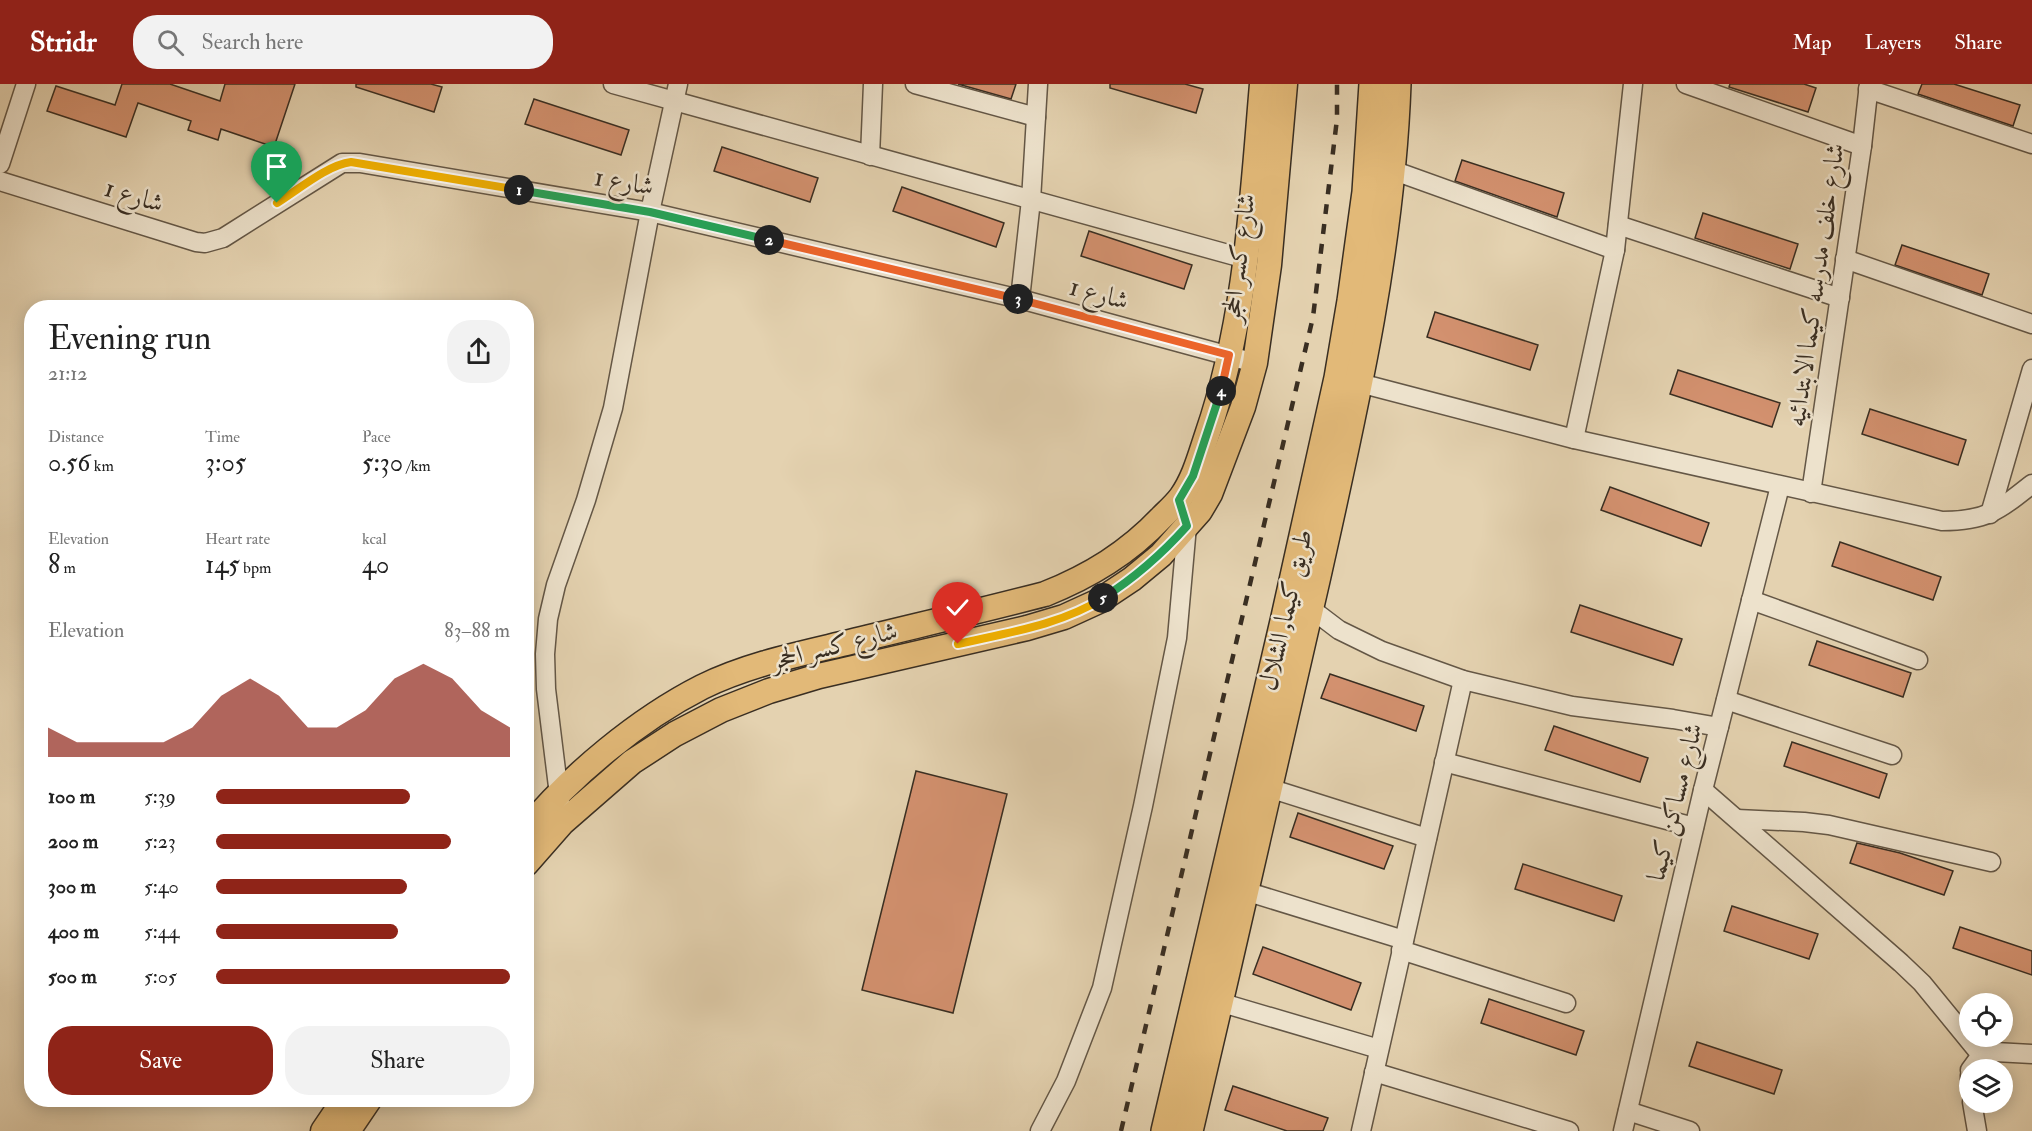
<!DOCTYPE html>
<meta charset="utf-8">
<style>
:root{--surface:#fff;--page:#f2f2f2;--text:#222;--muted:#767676;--accent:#8f2418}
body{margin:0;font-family:"IM FELL Double Pica",Amiri,serif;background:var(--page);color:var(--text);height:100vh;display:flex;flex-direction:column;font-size:22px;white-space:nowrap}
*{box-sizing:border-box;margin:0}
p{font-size:20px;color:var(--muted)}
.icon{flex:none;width:33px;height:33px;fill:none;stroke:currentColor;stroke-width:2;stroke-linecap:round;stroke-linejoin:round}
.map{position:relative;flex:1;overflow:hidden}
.side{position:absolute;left:24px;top:216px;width:510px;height:807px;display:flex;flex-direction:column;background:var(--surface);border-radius:24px;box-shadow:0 3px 15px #0003}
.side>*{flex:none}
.fabs{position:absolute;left:1959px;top:909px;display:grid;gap:12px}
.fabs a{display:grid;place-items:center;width:54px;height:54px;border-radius:50%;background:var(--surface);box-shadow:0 3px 15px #0003;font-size:30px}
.pin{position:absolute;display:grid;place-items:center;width:51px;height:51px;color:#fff;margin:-62px -26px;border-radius:50% 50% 50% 0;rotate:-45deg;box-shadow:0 0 6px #0007}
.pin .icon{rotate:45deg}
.km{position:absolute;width:30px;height:30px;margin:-15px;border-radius:50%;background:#222;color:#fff;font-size:16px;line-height:30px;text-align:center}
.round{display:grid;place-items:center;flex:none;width:63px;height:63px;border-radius:24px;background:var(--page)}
.headline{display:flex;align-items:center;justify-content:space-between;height:102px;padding:0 24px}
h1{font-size:33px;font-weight:600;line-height:45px}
.stats{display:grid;grid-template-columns:repeat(3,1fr);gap:9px;height:102px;padding:6px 24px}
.stats div{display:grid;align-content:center}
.stats b{font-size:26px;font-weight:600}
.stats small{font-size:16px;font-weight:400}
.stats p{font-size:16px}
.chart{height:168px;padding:12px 24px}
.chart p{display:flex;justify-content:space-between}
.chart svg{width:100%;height:108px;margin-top:6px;fill:var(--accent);opacity:.7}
.cta{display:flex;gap:12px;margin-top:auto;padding:12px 24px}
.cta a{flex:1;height:69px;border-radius:24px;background:var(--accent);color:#fff;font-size:24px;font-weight:600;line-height:69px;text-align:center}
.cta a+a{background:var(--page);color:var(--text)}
ul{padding:0 24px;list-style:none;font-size:20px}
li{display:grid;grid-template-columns:96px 72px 1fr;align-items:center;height:45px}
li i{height:15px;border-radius:8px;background:var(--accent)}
header{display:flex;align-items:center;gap:36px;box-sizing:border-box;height:84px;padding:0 30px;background:var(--accent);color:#fff}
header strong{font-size:28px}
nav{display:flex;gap:33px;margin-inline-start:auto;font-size:21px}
.search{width:420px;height:54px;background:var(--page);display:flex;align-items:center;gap:15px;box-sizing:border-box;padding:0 21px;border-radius:24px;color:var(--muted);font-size:22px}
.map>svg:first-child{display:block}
</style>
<header>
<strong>Stridr</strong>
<div class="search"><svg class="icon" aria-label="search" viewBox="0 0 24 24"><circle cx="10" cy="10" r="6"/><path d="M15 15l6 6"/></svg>Search here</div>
<nav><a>Map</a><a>Layers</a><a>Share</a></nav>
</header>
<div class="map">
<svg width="2032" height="1047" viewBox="0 0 2032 1047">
<rect width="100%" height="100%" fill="#e4d2b0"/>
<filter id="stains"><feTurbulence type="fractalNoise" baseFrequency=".00333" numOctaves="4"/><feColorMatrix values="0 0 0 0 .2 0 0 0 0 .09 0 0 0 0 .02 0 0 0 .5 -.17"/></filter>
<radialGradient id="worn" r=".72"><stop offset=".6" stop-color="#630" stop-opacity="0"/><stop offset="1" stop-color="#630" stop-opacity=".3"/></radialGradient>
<!-- building -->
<g fill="#d3916f" stroke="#392e22" stroke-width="1.5">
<polygon points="122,0 170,0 220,17 225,0 295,0 274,63 221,45 218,56 188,46 191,37 138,19 126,53 47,27 56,2 115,21"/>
<polygon points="356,0 431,0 442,3 434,28 356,3"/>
<polygon points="958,0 1016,0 1011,15"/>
<polygon points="1110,0 1185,0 1203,5 1196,29 1110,4"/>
<polygon points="1730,0 1804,0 1816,4 1808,28 1729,3"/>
<polygon points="1922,0 1954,0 2020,21 2013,42 1918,10"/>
<polygon points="534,15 629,46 621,71 525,40"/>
<polygon points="722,63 818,94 810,118 714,87"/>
<polygon points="1462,76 1564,109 1557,133 1455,97"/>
<polygon points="902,103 1004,139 996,163 893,127"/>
<polygon points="1703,129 1798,160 1790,185 1695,154"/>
<polygon points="1089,147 1192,181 1184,205 1081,172"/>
<polygon points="1902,161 1989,190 1982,211 1895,181"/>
<polygon points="1435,228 1538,261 1530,286 1427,253"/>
<polygon points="1678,286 1780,319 1772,343 1670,310"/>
<polygon points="1870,325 1966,356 1958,381 1862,350"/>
<polygon points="1610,403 1709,439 1701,462 1601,426"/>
<polygon points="1840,458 1941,493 1933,516 1832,482"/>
<polygon points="1580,521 1682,555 1673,581 1571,548"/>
<polygon points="1817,557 1911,589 1903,613 1809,581"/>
<polygon points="1330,590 1424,622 1416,647 1321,614"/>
<polygon points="1554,642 1648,674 1640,698 1545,666"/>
<polygon points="1792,658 1887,690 1879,714 1784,682"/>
<polygon points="916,687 1007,710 953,929 862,906"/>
<polygon points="1298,729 1393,762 1384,785 1290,753"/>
<polygon points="1857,759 1900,769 1953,787 1944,811 1850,779"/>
<polygon points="1523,780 1622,812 1614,837 1515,805"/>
<polygon points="1732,822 1818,850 1809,875 1724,847"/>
<polygon points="1960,843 2032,867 2032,891 1953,864"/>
<polygon points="1263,863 1361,899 1351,926 1253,890"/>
<polygon points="1489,915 1584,947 1576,971 1481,939"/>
<polygon points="1697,958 1782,986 1774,1010 1689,982"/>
<polygon points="1233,1002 1328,1034 1323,1047 1287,1047 1225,1026"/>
</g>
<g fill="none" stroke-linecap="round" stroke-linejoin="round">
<defs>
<g id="minor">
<polyline points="613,0 1246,175"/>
<polyline points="915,0 1036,33"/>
<polyline points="1686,0 1862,62"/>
<polyline points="1868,5 2032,60"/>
<polyline points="870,72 873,0"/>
<polyline points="0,80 26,0"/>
<polyline points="1392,86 1615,166"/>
<polyline points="0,97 196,158 205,159 223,154 342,79 360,79 650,128 1020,215 1255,279"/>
<polyline points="1618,141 1840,214"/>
<polyline points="1845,175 2032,240"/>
<polyline points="1020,215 1031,116 1038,0"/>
<path d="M 1348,296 L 1574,355 L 1942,437 C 1986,437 1998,427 2032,400"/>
<polyline points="1574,355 1615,166 1633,0"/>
<polyline points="1811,409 1862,62 1869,0"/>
<polyline points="1990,430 2032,285"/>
<polyline points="1751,516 1918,576"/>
<polyline points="1310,524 1339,546 1382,567 1463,596 1572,622 1673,635 1719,643"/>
<polyline points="1726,616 1892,671"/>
<polyline points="1444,678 1694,743"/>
<polyline points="1269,704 1427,754"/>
<polyline points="1703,706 1901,879 1922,899 1981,971"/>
<polyline points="560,719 546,605 545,570 548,535 556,501 586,416 613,324 650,128 678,0"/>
<polyline points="1737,735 1804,738 1829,741 1991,778"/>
<polyline points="1245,807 1404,856"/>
<polyline points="1401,866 1566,919"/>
<polyline points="1219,918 1379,965"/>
<polyline points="1970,986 1981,971 1995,968 2032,970"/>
<polyline points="1374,988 1569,1047"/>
<polyline points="1970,991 1970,1003"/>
<polyline points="1972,1018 1977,1047"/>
<polyline points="1628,1027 1690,1047"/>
<polyline points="1040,1047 1066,997 1102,904 1143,722 1177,554 1187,442"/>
<polyline points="1361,1047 1463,596"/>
<polyline points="1623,1047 1703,706 1780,402"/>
</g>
<g id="major">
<path d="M 526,746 C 571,691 639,635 702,603 C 749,580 800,570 850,558 C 915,542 980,527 1045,510 C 1090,492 1128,469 1162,433 C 1168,427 1175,421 1181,413 C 1194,395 1200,372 1207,351 C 1246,238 1252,118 1262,0"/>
<polyline points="526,780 562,739 632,678 675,650 721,626 769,607 819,592 1027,544 1064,533 1099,517 1132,495 1161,471 1200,427 1210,410 1243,323 1255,279 1269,181 1285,0"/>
<polyline points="323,1047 344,1016"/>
<polyline points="348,1047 369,1016"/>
</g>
<g id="highway">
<polyline points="1165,1047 1285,533 1338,294 1351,217 1366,108 1373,0"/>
<path d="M 1189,1047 C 1232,862 1276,677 1317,492 C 1353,330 1391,167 1397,0"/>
</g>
</defs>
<!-- minor casing -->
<use href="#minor" stroke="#645746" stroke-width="21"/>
<!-- major casing -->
<use href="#major" stroke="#392e22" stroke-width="27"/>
<!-- highway casing -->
<use href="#highway" stroke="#392e22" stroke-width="30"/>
<!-- minor -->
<use href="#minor" stroke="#ede2cc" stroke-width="18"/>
<!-- major -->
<use href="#major" stroke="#e2b978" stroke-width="24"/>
<!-- highway -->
<use href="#highway" stroke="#e2b978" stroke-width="27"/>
<!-- rail -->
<polyline stroke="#392e22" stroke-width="4.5" stroke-dasharray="10 10" stroke-linecap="butt" points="1121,1047 1313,233 1337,35 1337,0"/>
</g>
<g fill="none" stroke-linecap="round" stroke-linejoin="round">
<defs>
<path id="split-1" d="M 277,119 C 298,106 327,81 351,78 L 519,106"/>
<polyline id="split-2" points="519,106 650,128 769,156"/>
<polyline id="split-3" points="769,156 1018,215"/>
<polyline id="split-4" points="1018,215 1229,271 1221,307"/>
<path id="split-5" d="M 1103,514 C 1136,493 1161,471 1187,442 L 1179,416 L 1193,392 L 1221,307"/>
<path id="split-6" d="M 958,560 C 1006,549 1061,541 1103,514"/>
</defs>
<!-- split-1 casing -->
<use href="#split-1" stroke="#fff" stroke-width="12"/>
<!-- split-2 casing -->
<use href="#split-2" stroke="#fff" stroke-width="12"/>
<!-- split-3 casing -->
<use href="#split-3" stroke="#fff" stroke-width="12"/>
<!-- split-4 casing -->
<use href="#split-4" stroke="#fff" stroke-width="12"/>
<!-- split-5 casing -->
<use href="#split-5" stroke="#fff" stroke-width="12"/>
<!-- split-6 casing -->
<use href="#split-6" stroke="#fff" stroke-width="12"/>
<!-- split-1 -->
<use href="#split-1" stroke="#f5b400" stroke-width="8"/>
<!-- split-2 -->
<use href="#split-2" stroke="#22a559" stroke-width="8"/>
<!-- split-3 -->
<use href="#split-3" stroke="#f0652b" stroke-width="8"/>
<!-- split-4 -->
<use href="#split-4" stroke="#f0652b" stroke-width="8"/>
<!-- split-5 -->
<use href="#split-5" stroke="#22a559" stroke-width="8"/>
<!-- split-6 -->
<use href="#split-6" stroke="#f5b400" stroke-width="8"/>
</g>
<g text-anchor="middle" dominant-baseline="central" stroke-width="5" stroke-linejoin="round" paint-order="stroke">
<!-- street labels -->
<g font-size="26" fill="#392e22" stroke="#ede2cc">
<text transform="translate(624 98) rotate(10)">شارع 1</text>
<text transform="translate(134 112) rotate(17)">شارع 1</text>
<text transform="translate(1239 174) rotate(-83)">شارع كسر الحجر</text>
<text transform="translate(1816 201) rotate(-82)">شارع خلف مدرسه كيما الابتدائيه</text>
<text transform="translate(1099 210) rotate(15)">شارع 1</text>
<text transform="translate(1286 526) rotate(-77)">طريق كيما, الشلال</text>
<text transform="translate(834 562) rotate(-14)">شارع كسر الحجر</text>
<text transform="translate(1675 718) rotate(-76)">شارع مساكن كيما</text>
</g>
</g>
<rect width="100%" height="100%" filter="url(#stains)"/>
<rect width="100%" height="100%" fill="url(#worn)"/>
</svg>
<div class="fabs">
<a><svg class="icon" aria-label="locate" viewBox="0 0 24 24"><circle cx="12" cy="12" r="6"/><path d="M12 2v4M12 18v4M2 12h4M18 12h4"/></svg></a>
<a><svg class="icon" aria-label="layers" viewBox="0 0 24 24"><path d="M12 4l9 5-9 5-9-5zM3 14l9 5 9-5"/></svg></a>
</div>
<div class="pin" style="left:277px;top:119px;background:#1e9e55"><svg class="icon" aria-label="arrive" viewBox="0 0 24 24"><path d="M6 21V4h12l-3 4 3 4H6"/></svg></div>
<div class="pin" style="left:958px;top:560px;background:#d93025"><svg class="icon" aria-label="check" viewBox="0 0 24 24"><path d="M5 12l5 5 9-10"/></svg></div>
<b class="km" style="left:519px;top:106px">1</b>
<b class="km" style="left:769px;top:156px">2</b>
<b class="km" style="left:1018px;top:215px">3</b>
<b class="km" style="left:1221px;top:307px">4</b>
<b class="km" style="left:1103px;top:514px">5</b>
<section class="side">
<div class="headline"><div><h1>Evening run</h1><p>21:12</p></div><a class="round"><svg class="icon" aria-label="share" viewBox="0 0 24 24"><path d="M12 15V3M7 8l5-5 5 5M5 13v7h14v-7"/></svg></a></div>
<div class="stats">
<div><p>Distance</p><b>0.56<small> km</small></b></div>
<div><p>Time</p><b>3:05</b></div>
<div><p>Pace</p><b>5:30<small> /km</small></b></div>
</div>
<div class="stats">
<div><p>Elevation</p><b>8<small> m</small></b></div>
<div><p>Heart rate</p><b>145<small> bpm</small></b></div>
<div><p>kcal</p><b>40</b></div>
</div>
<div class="chart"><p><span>Elevation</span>83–88 m</p>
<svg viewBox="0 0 160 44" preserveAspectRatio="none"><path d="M0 44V32L10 38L20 38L30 38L40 38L50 32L60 19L70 12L80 19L90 32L100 32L110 25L120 12L130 6L140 12L150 25L160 32V44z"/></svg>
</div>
<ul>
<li><b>100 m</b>5:39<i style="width:66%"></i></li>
<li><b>200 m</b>5:23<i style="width:80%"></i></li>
<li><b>300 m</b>5:40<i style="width:65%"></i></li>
<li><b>400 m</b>5:44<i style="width:62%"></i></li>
<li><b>500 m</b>5:05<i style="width:100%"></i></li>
</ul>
<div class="cta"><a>Save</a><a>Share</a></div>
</section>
</div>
